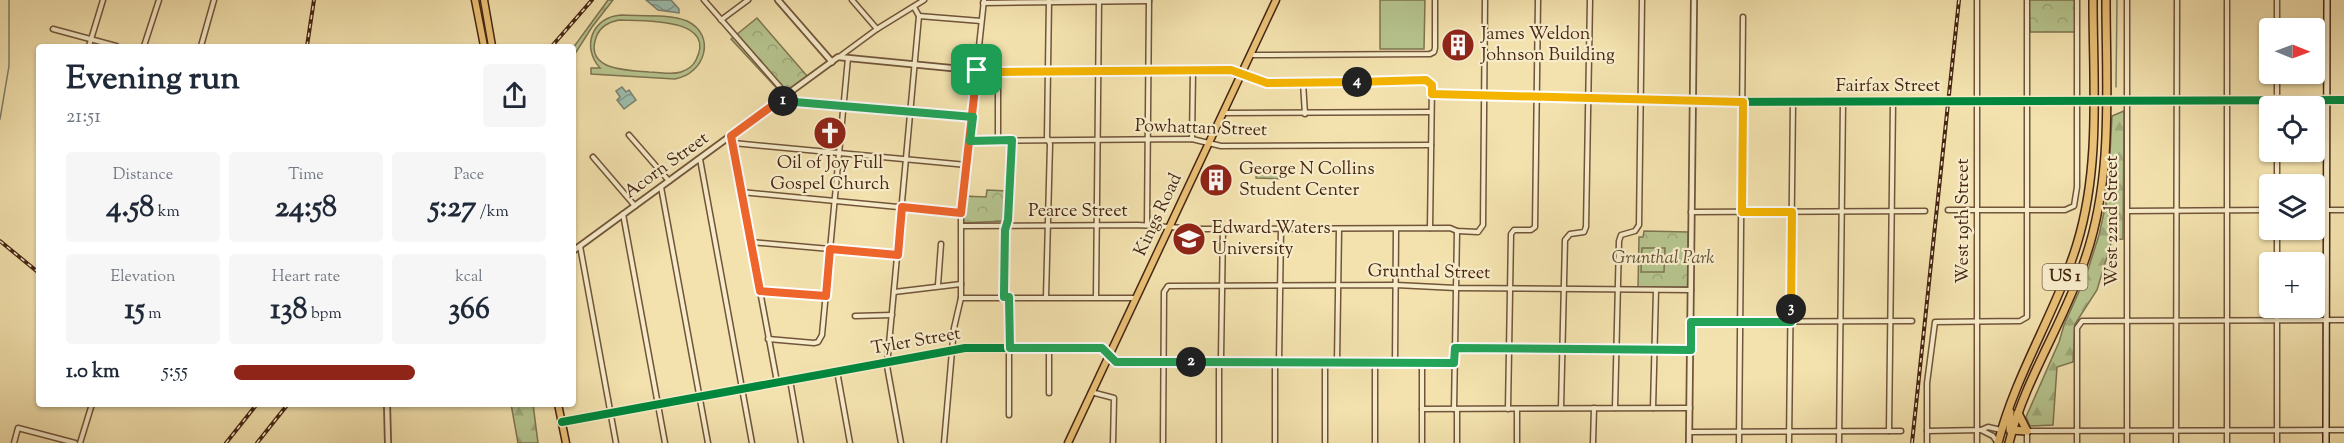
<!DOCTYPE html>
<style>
:root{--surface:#fff;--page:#f6f6f7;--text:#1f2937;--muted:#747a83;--accent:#8f2418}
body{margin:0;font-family:"Sorts Mill Goudy",serif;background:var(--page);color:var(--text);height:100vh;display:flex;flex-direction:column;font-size:22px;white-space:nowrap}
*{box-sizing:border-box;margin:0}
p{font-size:20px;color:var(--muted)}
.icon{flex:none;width:33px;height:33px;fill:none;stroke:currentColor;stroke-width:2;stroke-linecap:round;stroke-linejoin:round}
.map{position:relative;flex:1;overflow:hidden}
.side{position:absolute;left:36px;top:44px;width:540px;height:363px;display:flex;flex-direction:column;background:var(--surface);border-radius:6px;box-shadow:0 2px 4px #0004}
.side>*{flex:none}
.needle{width:39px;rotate:91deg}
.tools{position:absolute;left:2259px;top:18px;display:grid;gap:12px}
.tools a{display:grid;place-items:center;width:66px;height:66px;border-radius:6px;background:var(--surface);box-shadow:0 2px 4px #0004;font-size:30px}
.pin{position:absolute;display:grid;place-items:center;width:51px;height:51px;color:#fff;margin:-26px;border-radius:12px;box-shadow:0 3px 9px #0006}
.km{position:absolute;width:30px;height:30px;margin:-15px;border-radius:50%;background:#222;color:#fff;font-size:16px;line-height:30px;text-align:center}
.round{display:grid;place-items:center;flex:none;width:63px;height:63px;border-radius:6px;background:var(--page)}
.summary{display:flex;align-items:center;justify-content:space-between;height:102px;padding:0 30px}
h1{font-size:33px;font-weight:700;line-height:45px}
.metrics{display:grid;grid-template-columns:repeat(3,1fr);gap:9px;height:102px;padding:6px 30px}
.metrics div{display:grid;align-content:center;border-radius:6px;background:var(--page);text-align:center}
.metrics b{font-size:30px;font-weight:700}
.metrics small{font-size:16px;font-weight:400}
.metrics p{font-size:16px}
ul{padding:0 30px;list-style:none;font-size:20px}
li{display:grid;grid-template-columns:96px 72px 1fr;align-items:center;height:45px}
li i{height:15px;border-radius:8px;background:var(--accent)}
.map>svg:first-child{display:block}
</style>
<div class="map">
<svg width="2344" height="443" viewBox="0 0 2344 443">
<defs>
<pattern id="forest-firs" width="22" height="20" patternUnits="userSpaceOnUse" patternTransform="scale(1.5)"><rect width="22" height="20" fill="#b6c48e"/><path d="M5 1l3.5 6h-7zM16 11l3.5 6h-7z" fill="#9ea87a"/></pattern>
<pattern id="park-crowns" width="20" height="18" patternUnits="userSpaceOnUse" patternTransform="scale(1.5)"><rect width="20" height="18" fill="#b6c48e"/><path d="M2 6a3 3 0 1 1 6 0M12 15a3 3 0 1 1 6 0" fill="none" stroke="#9ea87a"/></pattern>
<pattern id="water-waves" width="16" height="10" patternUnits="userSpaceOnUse" patternTransform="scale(1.5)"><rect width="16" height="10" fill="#9cbdaf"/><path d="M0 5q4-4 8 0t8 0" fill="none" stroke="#81998d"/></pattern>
</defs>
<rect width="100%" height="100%" fill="#f3e2ae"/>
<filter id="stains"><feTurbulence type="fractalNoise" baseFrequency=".00333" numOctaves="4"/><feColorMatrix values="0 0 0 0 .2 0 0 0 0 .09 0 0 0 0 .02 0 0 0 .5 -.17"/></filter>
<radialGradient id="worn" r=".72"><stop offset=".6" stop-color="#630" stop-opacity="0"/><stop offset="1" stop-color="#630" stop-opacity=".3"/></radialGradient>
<!-- forest -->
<g fill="url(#forest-firs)" stroke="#7e7450" stroke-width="1.5">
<polygon points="608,0 613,0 592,27 573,57 573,48"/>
<polygon points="2124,111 2123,239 2112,240 2097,290 2075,324 2073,362 2057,367 2053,425 2030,426 2026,417 2059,342 2064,325 2086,276 2099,235 2108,194 2112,116"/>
<polygon points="511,404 533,404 538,443 518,443"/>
</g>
<!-- park -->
<g fill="url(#park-crowns)" stroke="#7e7450" stroke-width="1.5">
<polygon points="2029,0 2079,0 2079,32 2030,32"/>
<polygon points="757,18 808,77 783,95 731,39"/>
<polygon points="987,190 1007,191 1006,221 962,223 965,196 986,197"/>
<polygon points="1644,231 1688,232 1689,287 1638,287 1639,237 1643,237"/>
</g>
<!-- garden -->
<g fill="#b6c48e" stroke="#7e7450" stroke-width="1.5" fill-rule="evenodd">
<polygon points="1380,0 1425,0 1424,49 1380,49"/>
<path d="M 621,15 C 639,16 670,14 687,21 C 717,35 705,74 675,79 L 591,74 L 591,68 L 600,68 C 581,47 592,17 621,15 ZM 619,20 C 641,21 718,17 696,60 C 693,66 687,70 681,72 C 672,75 660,72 649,72 C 628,70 582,71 597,35 C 601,26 609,22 619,20 Z"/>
<polygon points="1257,169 1284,170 1284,179 1256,178"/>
<polygon points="1642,248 1665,248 1664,272 1641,272"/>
</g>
<!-- water -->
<g fill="url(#water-waves)" stroke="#7a8071" stroke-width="1.5">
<polygon points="646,0 671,0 679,9 679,13 658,10"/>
<polygon points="622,87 626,92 629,90 636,100 624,109 617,100 620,97 616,91"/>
</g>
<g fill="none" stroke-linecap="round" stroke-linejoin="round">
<!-- stream -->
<g stroke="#7a8071" stroke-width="1.5">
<polyline points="2116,87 2117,0"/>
<polyline points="0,119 9,66 9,0"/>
</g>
<defs>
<g id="minor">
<polyline points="704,0 787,95"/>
<polyline points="852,0 877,29"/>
<polyline points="1977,0 1977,443"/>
<polyline points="2277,0 2277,28"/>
<polyline points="983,3 1149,1"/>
<polyline points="919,16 981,21"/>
<polyline points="721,20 748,0"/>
<polyline points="53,29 116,46"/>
<polyline points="89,46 103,0"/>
<polyline points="144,46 159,0"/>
<polyline points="201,46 214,0"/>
<polyline points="1251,55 1430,54 1434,52 1435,48 1435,0"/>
<polyline points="839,57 877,29 924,0"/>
<polyline points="1242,74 1267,83 1430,81 1432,85 1430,228"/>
<polyline points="2277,74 2277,106"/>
<polyline points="1303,83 1305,114"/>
<polyline points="1432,94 1693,102"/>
<polyline points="780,100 973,117"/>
<polyline points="2327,100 2344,100"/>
<polyline points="1223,113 1431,112"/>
<polyline points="629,135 669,181"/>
<polyline points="731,136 777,382"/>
<polyline points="1192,139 1193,71"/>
<polyline points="998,140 998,72"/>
<polyline points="970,141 1192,139 1221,146 1431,145"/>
<polyline points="733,143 967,165"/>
<polyline points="593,157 635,206"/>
<polyline points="700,159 752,443"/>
<polyline points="2277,184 2277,152"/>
<polyline points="661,187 708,443"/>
<polyline points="741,192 961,213"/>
<polyline points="1948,210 2065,210 2074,206 2077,187 2077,0"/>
<polyline points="2314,210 2344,210"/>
<polyline points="2127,211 2270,210"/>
<polyline points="1691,212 1925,211"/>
<polyline points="623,214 665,443"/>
<polyline points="1147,225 1149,0"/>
<polyline points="962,226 1138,225 1199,229 1450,228 1457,231 1478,232 1483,225 1485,0"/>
<polyline points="751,242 898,255"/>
<polyline points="580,246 616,443"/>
<polyline points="2277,262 2277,230"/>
<polyline points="938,285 941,244"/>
<polyline points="760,291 826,296"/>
<polyline points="894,292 961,284"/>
<polyline points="1004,297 1005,230 1008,220 1012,140"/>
<polyline points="1009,297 1009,415"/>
<polyline points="1046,297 1050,144 1047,137 1049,0"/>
<polyline points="1096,297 1099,0"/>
<polyline points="961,298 1136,298"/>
<polyline points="2277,308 2277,443"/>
<polyline points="855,316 892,315"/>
<polyline points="1691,322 1912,321"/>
<polyline points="768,339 814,343 818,342 822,335 848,58"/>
<polyline points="1049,348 1049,393"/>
<polyline points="1455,348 1691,350"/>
<polyline points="1275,362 1275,443"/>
<polyline points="1279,362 1281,228"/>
<polyline points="1325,362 1325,443"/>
<polyline points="1337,362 1339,229"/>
<polyline points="1375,363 1375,443"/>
<polyline points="1395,363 1396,229"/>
<polyline points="837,371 850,443"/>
<polyline points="790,380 801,443"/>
<polyline points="1091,392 1114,398 1113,443"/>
<polyline points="1561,408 1565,240 1570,234 1584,232 1586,227 1590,0"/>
<polyline points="1615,408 1619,241 1621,235 1635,231 1639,225 1642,0"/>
<polyline points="1653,408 1656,290"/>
<polyline points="1422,409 1690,408"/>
<polyline points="1454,409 1457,231"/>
<polyline points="1508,409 1511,234 1514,230 1531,230 1535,227 1538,0"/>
<polyline points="562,422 965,348 1102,348 1116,362 1454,363"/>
<polyline points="1981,430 1993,436 1997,442"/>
<polyline points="1889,431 1893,102"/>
<polyline points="1927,431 1981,430 1988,427 2001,430"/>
<polyline points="1689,432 1901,431"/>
<polyline points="14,443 18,428 75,443"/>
<polyline points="80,443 92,404"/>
<polyline points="901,443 887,366 919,16 914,7"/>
<polyline points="944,443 954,328 961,298 961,213 984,0"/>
<polyline points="1163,443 1164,292 1168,286 1396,285 1456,288 1691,290"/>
<polyline points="1219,443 1219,366 1221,358 1223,228"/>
<polyline points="1422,443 1422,363"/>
<polyline points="1457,443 1457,409"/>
<polyline points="1517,443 1517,409"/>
<polyline points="1593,443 1594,408"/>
<polyline points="1739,443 1743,17"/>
<polyline points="1789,443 1793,102"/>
<polyline points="1839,443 1843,102"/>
<polyline points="1927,443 1927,383 1935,322 2020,321 2027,317 2027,0"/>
<polyline points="2027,443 2027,431 2344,430"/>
<polyline points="2077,443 2077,328 2082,321 2344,320"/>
<polyline points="2127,443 2127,0"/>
<polyline points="2176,443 2177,0"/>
<polyline points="2227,443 2227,0"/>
</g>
<g id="tertiary">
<polyline points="778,0 832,62"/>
<polyline points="1693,102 2327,100"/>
<polyline points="573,251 838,57 992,72 1231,71 1242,74"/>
<polyline points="387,404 388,443"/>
<polyline points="1689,443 1694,0"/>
</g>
<polyline id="secondary" points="2326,443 2327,0"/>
<g id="primary">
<polyline points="475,0 484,46"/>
<polyline points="484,0 492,46"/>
<polyline points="558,404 566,443"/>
<polyline points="1068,443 1276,0"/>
</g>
<g id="trunk">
<polyline points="2010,412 2010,430 2027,431"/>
<polyline points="2018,413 2027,431"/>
<path d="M 1998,443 C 2016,373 2056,313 2077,244 C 2101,166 2093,81 2093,0"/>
<path d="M 2009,443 C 2025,379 2063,324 2084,262 C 2114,178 2106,87 2106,0"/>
</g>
</defs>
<!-- minor casing -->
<use href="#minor" stroke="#71543a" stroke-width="7"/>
<!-- tertiary casing -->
<use href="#tertiary" stroke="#71543a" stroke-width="8"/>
<!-- secondary casing -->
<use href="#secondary" stroke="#462513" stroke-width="8"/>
<!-- primary casing -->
<use href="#primary" stroke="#462513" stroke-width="9"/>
<!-- trunk casing -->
<use href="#trunk" stroke="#462513" stroke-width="10"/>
<!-- minor -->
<use href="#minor" stroke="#f7ecca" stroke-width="4"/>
<!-- tertiary -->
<use href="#tertiary" stroke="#f7ecca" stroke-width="4.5"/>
<!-- secondary -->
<use href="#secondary" stroke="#f7ecca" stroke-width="5"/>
<!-- primary -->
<use href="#primary" stroke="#eac177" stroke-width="6"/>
<!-- trunk -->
<use href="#trunk" stroke="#eac177" stroke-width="7"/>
<defs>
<g id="rail">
<polyline points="307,46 314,0"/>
<polyline points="552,46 592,0"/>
<polyline points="0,241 39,273"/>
<polyline points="226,443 257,404"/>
<polyline points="257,443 288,404"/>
<polyline points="1912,443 1959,0"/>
</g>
</defs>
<!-- rail casing -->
<use href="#rail" stroke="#462513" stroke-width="4"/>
<!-- rail -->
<use href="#rail" stroke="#f7ecca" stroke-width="1.5" stroke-dasharray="4.5" stroke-linecap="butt"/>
<defs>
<g id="cycleway">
<polyline points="1432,94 1698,102 2344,100"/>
<polyline points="562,422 965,348 1102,348 1116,362 1454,363"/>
</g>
</defs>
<!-- cycleway casing -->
<use href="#cycleway" stroke="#f7ecca" stroke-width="11"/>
<!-- cycleway -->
<use href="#cycleway" stroke="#00873e" stroke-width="8"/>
</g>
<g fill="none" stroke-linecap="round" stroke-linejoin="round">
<defs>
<polyline id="split-1" points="783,101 780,100 731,136 760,291 826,296 830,249 898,255 902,207 961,213 977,70"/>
<polyline id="split-2" points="783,101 973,117 970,141 1012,140 1008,220 1005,230 1004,294 1004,297 1009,297 1010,348 1102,348 1116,362 1191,362"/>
<polyline id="split-3" points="1191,362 1454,363 1455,348 1691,350 1691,322 1791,322 1791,309"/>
<polyline id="split-4" points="1357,82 1426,80 1432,85 1432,94 1743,102 1742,212 1792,212 1791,309"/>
<polyline id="split-5" points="977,70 998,72 1231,70 1267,83 1357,82"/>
</defs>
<!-- split-1 casing -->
<use href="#split-1" stroke="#fff" stroke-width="12"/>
<!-- split-2 casing -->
<use href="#split-2" stroke="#fff" stroke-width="12"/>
<!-- split-3 casing -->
<use href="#split-3" stroke="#fff" stroke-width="12"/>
<!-- split-4 casing -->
<use href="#split-4" stroke="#fff" stroke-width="12"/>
<!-- split-5 casing -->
<use href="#split-5" stroke="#fff" stroke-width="12"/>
<!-- split-1 -->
<use href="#split-1" stroke="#f0652b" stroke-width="8"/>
<!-- split-2 -->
<use href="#split-2" stroke="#22a559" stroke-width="8"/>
<!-- split-3 -->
<use href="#split-3" stroke="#22a559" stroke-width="8"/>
<!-- split-4 -->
<use href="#split-4" stroke="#f5b400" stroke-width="8"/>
<!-- split-5 -->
<use href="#split-5" stroke="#f5b400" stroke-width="8"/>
</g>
<!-- icons -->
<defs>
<symbol id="building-disc" viewBox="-11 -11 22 22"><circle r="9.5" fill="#8f2418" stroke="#f7ecca"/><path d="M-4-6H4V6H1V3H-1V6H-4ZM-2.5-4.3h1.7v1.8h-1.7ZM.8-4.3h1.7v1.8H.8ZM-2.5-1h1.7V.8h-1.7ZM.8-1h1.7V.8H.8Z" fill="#fff"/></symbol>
<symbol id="church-disc" viewBox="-11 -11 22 22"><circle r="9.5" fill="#8f2418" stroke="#f7ecca"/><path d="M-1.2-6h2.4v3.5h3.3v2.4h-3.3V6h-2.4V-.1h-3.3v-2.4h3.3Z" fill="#fff"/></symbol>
<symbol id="university-disc" viewBox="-11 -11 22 22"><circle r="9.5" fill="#8f2418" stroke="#f7ecca"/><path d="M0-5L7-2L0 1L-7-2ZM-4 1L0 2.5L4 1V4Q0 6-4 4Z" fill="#fff"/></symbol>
</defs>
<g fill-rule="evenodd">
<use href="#building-disc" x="1439" y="26" width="38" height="38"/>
<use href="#church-disc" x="811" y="114" width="38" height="38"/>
<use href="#building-disc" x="1197" y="161" width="38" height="38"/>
<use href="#university-disc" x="1170" y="220" width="38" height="38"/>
</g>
<g text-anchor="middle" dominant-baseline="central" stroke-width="4.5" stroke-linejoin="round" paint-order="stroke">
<!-- shield labels -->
<rect fill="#f7ecca" stroke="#7b614a" stroke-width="1.5" x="2042.5" y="264" width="45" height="26" rx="4.5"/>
<g font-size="16" font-weight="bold" fill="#462513">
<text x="2065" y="277">US 1</text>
</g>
<!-- poi labels -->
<g font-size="18" fill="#462513" stroke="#f7ecca" text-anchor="start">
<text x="1481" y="35">James Weldon<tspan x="1481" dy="21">Johnson Building</tspan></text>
<text x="830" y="164" text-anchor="middle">Oil of Joy Full<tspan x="830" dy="21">Gospel Church</tspan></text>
<text x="1239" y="170">George N Collins<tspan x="1239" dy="21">Student Center</tspan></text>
<text x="1212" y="229">Edward Waters<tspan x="1212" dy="21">University</tspan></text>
</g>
<!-- street labels -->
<g font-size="18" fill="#462513" stroke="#f7ecca">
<text x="1888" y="87">Fairfax Street</text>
<text transform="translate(1201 129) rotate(2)">Powhattan Street</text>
<text transform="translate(667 166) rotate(-36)">Acorn Street</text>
<text x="1078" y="212">Pearce Street</text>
<text transform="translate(1159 215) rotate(-65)">Kings Road</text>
<text transform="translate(1964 221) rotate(-90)">West 19th Street</text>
<text transform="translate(2113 221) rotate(-90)">West 22nd Street</text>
<text transform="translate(1429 273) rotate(1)">Grunthal Street</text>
<text transform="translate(916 342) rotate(-10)">Tyler Street</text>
</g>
<!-- park labels -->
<g font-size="18" font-style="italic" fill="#624d32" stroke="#f7ecca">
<text x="1663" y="259">Grunthal Park</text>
</g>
</g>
<rect width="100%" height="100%" filter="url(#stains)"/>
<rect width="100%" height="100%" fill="url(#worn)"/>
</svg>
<div class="tools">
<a><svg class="needle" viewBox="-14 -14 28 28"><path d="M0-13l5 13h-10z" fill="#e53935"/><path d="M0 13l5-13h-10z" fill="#747a83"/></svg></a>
<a><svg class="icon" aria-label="locate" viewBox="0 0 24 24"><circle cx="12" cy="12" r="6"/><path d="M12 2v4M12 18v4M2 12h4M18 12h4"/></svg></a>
<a><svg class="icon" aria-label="layers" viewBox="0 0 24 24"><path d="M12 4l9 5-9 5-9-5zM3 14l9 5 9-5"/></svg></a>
<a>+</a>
</div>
<div class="pin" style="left:977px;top:70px;background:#1e9e55"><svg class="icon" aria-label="arrive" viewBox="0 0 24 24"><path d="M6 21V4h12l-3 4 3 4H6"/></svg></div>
<b class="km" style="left:783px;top:101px">1</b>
<b class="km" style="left:1191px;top:362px">2</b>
<b class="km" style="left:1791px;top:309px">3</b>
<b class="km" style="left:1357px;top:82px">4</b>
<section class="side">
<div class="summary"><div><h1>Evening run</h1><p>21:51</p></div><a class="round"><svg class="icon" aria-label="share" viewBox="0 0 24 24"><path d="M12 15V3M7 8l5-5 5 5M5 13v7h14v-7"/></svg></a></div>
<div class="metrics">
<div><p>Distance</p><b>4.58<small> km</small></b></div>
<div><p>Time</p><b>24:58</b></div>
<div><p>Pace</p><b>5:27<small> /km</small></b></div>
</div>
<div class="metrics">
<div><p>Elevation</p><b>15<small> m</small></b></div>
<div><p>Heart rate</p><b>138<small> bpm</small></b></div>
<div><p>kcal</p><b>366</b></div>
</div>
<ul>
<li><b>1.0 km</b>5:55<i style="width:58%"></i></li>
</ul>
</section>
</div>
